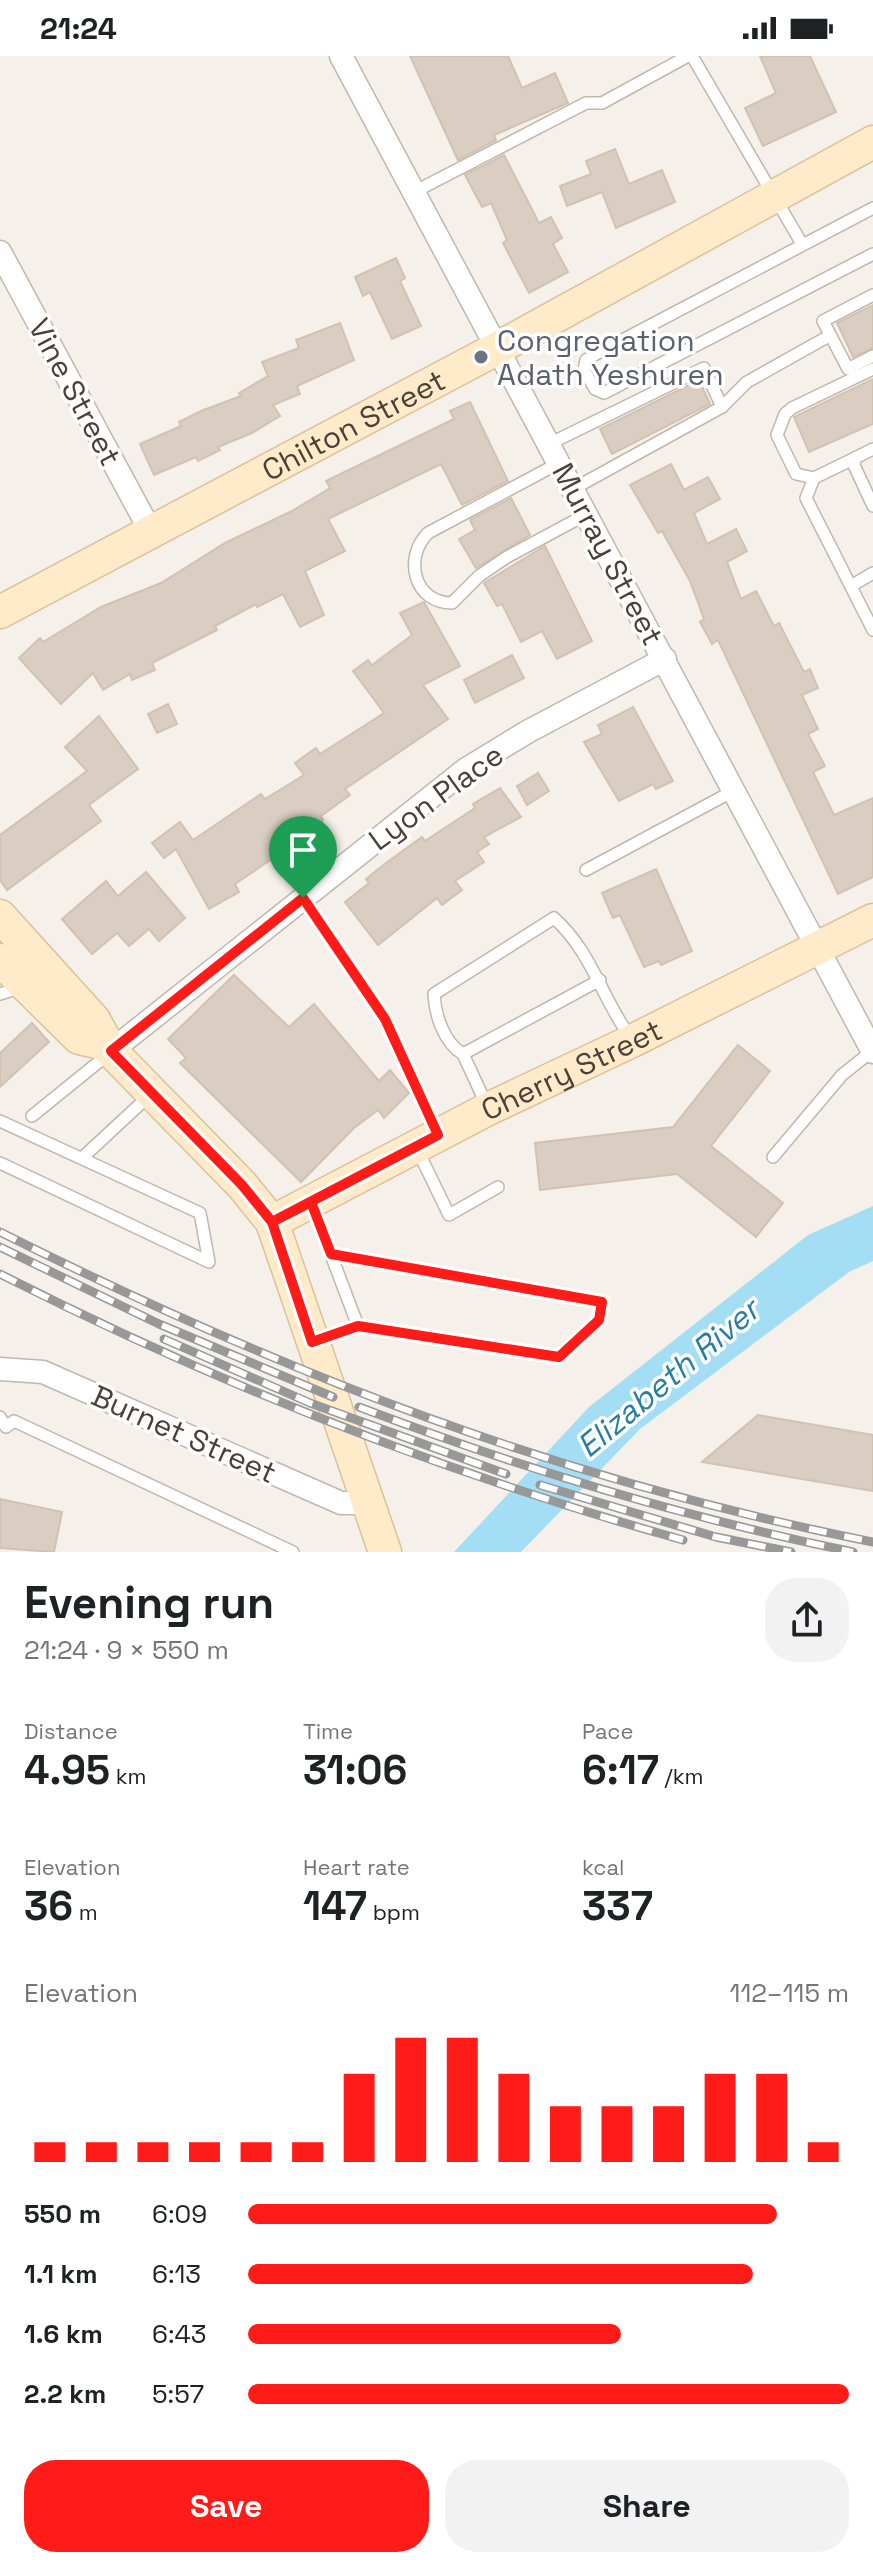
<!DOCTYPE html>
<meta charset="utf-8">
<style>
:root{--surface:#fff;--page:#f2f2f2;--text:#202124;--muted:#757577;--accent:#ff1b17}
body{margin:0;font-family:"Space Grotesk",sans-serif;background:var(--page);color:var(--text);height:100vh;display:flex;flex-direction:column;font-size:30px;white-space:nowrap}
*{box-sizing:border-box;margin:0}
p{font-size:26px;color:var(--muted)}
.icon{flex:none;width:44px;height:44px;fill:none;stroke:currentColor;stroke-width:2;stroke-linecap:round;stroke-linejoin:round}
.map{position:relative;height:1496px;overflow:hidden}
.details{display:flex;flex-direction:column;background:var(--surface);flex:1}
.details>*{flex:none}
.pin{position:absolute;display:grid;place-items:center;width:68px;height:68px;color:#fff;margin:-82px -34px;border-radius:50% 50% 50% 0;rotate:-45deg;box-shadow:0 0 8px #0007}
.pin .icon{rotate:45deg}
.round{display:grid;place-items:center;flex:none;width:84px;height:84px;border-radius:32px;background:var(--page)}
.headline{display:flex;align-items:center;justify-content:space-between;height:136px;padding:0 24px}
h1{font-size:44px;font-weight:700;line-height:60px}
.metrics{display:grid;grid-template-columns:repeat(3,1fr);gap:12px;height:136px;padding:8px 24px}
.metrics div{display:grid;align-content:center}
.metrics b{font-size:40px;font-weight:700}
.metrics small{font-size:22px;font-weight:400}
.metrics p{font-size:22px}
.chart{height:224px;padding:16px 24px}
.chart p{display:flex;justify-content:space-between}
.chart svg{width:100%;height:144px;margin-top:8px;stroke:var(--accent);stroke-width:6}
.action{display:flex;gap:16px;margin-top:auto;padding:16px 24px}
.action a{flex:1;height:92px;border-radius:32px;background:var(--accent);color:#fff;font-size:32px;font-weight:700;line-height:92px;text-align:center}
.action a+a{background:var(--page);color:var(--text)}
ul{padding:0 24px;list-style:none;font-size:26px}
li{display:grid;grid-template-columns:128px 96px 1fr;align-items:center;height:60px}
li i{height:20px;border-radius:10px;background:var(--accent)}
.status{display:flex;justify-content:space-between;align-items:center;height:56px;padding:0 40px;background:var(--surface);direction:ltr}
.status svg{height:22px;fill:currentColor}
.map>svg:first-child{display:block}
</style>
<div class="status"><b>21:24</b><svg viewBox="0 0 49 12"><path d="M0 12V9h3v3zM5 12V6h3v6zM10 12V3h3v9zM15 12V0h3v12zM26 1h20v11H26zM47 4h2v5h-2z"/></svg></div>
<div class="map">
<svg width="873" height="1496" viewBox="0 0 873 1496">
<rect width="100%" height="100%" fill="#f5f0e9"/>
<!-- water -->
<polygon fill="#a4def4" points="873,1150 873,1205 849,1216 640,1373 521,1496 454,1496 589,1351 808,1179"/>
<!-- building -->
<g fill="#dacdc1" stroke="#d3c1b1" stroke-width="2">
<polygon points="410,0 508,0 522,32 555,17 568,47 494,79 496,84 458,104"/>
<polygon points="760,0 810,0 836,56 763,90 745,52 776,37"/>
<polygon points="615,93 629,128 662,114 675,146 616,172 602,136 567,150 560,130 591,118 586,105"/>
<polygon points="504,99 539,167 551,161 562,182 553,188 568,216 529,237 503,187 507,184 491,147 482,151 465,119"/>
<polygon points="396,202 405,222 400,225 421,270 392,283 370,236 363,240 355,221"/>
<polygon points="873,249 873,292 853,301 837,267"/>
<polygon points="340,267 354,304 297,330 300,338 273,349 280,360 252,377 218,391 220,394 198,405 196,401 154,419 140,388 181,370 179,366 201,355 241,340 239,337 268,320 262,306 299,292 296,284"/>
<polygon points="873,323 873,368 809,396 794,361"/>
<polygon points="699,324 710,348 612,398 600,373"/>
<polygon points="470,346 508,425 462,449 441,408 328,463 345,495 305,515 324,559 300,571 283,538 257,551 256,548 215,570 217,574 152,607 155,614 132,624 130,618 103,634 93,617 61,648 19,602 40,582 43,586 101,551 161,527 225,487 292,455 330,432 326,425 454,363 450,355"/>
<polygon points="671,408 684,434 708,421 720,443 694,457 707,488 736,473 747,495 727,506 741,543 756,535 774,570 779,567 804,616 810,613 818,632 802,639 818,673 808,678 825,710 813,716 834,759 873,742 873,821 838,838 718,584 712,588 700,566 704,563 690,525 662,475 658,477 630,429"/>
<polygon points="511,442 530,479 476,512 459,483 475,474 470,464"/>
<polygon points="545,490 592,585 557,603 542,575 521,586 502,548 497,550 484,527"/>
<polygon points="424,546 460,610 423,629 448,663 345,733 350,739 321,760 323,764 295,781 298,785 235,828 239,836 209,853 176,793 164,802 152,787 180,766 193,784 261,738 265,743 304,719 295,707 316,692 320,698 384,657 353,615 368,604 372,609 412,579 400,557"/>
<polygon points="512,599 524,622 475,647 464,624"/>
<polygon points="168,648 177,668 157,677 148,658"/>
<polygon points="633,651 673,725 656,733 653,728 619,745 584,686 602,678 598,669"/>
<polygon points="99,660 138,713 89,749 101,765 7,834 0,824 0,779 87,715 65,691"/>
<polygon points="538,717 549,735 527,749 517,730"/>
<polygon points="500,732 521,761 484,781 489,788 477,796 484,806 455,825 462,834 442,849 437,842 378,889 345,846 369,827 366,823 386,807 422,781 425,785 475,752 473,748"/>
<polygon points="656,813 692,895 661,909 659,905 644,911 620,859 613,862 602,837"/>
<polygon points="146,816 185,862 159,885 149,873 129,890 117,877 92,898 62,863 106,825 118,840"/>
<polygon points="234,919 289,971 314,948 379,1025 390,1014 409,1037 384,1062 378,1054 354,1072 301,1126 180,1007 186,1002 168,983"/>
<polygon points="32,967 49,986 0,1031 0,997"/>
<polygon points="738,989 770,1015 711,1090 783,1147 756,1181 677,1118 540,1134 535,1087 673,1071"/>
<polygon points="758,1359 873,1379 873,1435 702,1406"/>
<polygon points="0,1443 62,1456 54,1496 0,1492"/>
</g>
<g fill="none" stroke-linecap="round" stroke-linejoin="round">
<defs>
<g id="lane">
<polyline points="692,0 802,188"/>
<polyline points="414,136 586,47 602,47 688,0"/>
<polyline points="873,152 596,298 586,304 584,314 595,333 604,337 873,198"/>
<polyline points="873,239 823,265 848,313 873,300"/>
<polyline points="722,351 747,326 829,280"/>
<polyline points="549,388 704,312 722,351 573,433"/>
<polyline points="873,393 855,402 854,409 873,450"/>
<polyline points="855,402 814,422 796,418 777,379 785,358 792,352 873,313"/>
<path d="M 559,407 L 428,477 C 403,502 414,547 452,547 L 479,520 L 507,501 L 587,458"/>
<polyline points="814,422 806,442 873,574"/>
<polyline points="851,530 873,517"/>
<polyline points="586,814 735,734"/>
<polyline points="303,842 385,963 437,1077"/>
<path d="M 600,924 L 463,998 C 444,987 435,959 434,938 L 554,862 C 591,895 602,942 630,981"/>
<polyline points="0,938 22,931"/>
<polyline points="463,998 488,1052"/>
<polyline points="32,1060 111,996"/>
<polyline points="0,1065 200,1157 209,1206 0,1107"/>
<polyline points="418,1095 449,1159 498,1131"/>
<polyline points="773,1101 842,1019 872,995"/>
<polyline points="82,1102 151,1038"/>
<polyline points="311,1146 358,1270 314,1285"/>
<polyline points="331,1198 602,1246 599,1264 559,1301 358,1270"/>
<polyline points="0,1361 6,1371 14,1365 293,1496"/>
</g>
<g id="street">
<polyline points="341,0 873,996"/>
<polyline points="0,196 151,476"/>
<polyline points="111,995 465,714 527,676 665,603"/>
<polyline points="0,1313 43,1316 341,1447 368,1447"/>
</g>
<g id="secondary">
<path id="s1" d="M 0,556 L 498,292 L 873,86"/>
<polyline points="0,860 94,964 111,995 242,1129 272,1166 385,1496"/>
<polyline points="0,904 79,982 105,988"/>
<path id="s2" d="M 272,1166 L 488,1053 L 632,985 L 873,864"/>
</g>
</defs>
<!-- lane casing -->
<use href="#lane" stroke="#c1b7ab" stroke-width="14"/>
<!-- street casing -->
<use href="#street" stroke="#c1b7ab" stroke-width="25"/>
<!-- secondary casing -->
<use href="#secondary" stroke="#dac19a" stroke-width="35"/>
<!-- lane -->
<use href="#lane" stroke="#fff" stroke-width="11"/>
<!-- street -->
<use href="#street" stroke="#fff" stroke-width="22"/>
<!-- secondary -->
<use href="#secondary" stroke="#ffebca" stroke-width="32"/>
<defs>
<g id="rail">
<path d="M 0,1176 C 285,1318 560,1424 873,1486"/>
<polyline points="0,1191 159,1268 333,1341"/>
<path d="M 0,1218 C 219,1329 447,1418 683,1484"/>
<polyline points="164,1283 310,1347 506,1418"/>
<path d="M 359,1351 C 526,1414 679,1460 853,1496"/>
<polyline points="540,1429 716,1481 791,1496"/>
</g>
</defs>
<!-- rail casing -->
<use href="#rail" stroke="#989898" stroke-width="9"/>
<!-- rail -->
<use href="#rail" stroke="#fff" stroke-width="6" stroke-dasharray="18" stroke-linecap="butt"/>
</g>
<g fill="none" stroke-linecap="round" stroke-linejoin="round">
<defs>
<polyline id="route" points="303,842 111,995 242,1129 272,1166 311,1146 331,1198 602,1246 599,1264 559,1301 358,1270 312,1286 272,1166 438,1079 385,963 303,842"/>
</defs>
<!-- route casing -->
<use href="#route" stroke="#fff" stroke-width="16"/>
<!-- route -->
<use href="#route" stroke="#ff1b17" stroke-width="10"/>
</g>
<!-- markers -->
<circle fill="#6b7280" stroke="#fff" stroke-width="3" cx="481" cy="301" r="8"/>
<g text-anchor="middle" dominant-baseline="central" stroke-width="7" stroke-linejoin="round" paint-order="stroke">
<!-- worship labels -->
<g font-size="30" fill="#5b616d" stroke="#fff" text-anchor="start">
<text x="497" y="284">Congregation<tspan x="497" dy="34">Adath Yeshuren</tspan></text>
</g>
<!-- street labels -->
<g font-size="30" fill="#4a4037" stroke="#fff">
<text transform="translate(75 336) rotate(62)">Vine Street</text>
<text stroke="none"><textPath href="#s1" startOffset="400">Chilton Street</textPath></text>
<text transform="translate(608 498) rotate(62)">Murray Street</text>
<text transform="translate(436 741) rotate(-36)">Lyon Place</text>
<text stroke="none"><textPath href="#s2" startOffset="336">Cherry Street</textPath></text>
<text transform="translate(184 1378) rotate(24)">Burnet Street</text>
</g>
<!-- water labels -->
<g font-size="32" font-style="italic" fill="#267ea2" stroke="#fff">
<text transform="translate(668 1322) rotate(-40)">Elizabeth River</text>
</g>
</g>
</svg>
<div class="pin" style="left:303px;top:842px;background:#1e9e55"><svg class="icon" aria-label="arrive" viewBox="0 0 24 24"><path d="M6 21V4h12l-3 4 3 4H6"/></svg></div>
</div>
<section class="details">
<div class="headline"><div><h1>Evening run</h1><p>21:24 · 9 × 550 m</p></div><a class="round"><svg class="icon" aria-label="share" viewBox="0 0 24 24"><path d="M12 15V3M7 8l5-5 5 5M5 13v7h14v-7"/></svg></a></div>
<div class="metrics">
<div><p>Distance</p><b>4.95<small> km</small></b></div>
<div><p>Time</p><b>31:06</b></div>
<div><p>Pace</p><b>6:17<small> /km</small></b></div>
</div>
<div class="metrics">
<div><p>Elevation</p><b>36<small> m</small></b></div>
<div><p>Heart rate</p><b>147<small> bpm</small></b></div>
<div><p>kcal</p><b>337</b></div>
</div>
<div class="chart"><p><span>Elevation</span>112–115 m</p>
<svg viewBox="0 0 160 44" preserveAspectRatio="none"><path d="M5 44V38M15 44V38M25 44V38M35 44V38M45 44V38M55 44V38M65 44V17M75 44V6M85 44V6M95 44V17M105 44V27M115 44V27M125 44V27M135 44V17M145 44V17M155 44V38"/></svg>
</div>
<ul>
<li><b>550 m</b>6:09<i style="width:88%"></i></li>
<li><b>1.1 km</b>6:13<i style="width:84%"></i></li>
<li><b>1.6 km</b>6:43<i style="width:62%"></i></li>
<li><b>2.2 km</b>5:57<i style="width:100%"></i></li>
</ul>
<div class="action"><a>Save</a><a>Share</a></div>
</section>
